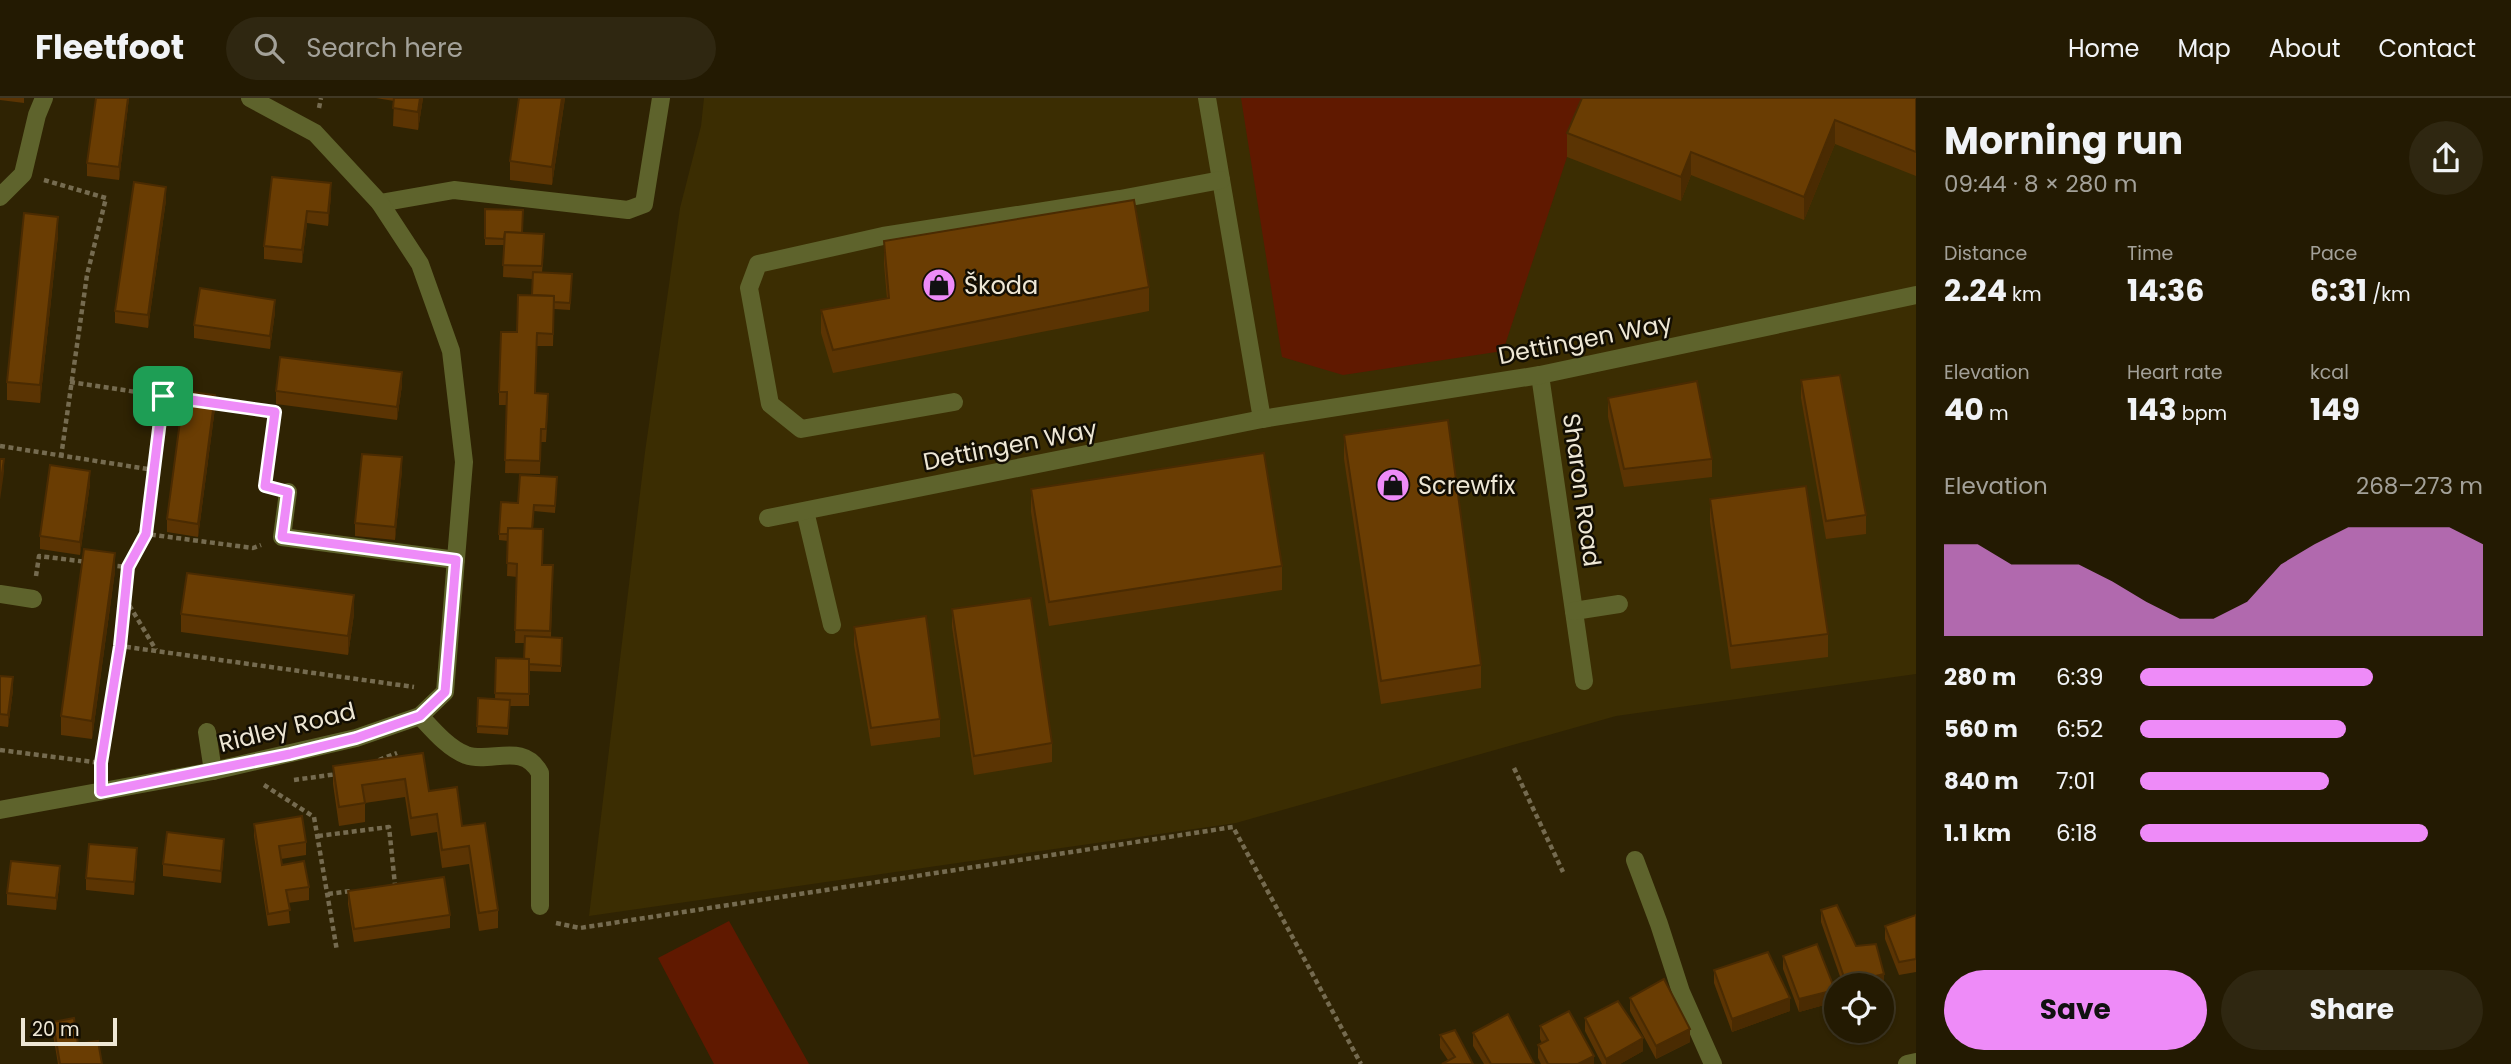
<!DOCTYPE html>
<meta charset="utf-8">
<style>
:root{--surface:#231a02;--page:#2f2711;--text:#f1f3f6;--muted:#a3a199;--line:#403824;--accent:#ee8bf8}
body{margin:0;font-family:Poppins,sans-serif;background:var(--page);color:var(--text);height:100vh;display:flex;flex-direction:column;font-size:26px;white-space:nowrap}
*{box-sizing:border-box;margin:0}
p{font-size:23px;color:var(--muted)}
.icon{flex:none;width:38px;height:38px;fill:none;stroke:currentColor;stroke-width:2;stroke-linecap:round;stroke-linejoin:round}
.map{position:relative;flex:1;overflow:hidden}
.drawer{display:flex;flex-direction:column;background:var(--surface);width:595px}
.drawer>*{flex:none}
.controls{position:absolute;left:1824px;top:875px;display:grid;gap:14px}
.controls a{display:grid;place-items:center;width:70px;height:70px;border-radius:50%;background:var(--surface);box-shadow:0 2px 5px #0004,0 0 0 2px var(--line);font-size:35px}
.scale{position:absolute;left:21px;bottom:18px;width:96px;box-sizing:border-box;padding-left:7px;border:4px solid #eee7d5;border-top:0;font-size:19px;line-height:24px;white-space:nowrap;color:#eee7d5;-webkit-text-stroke:5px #130e03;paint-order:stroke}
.pin{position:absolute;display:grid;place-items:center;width:60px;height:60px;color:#fff;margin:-30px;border-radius:14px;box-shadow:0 4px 10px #0006}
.round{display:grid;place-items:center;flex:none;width:74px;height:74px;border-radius:37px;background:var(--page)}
.summary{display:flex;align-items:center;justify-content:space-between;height:119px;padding:0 28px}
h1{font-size:38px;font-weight:700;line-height:52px}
.stats{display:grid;grid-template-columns:repeat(3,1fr);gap:10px;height:119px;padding:7px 28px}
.stats div{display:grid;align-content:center}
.stats b{font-size:30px;font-weight:700}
.stats small{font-size:19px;font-weight:400}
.stats p{font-size:19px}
.chart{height:196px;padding:14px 28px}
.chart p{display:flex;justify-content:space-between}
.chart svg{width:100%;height:126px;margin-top:7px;fill:var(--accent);opacity:.7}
.cta{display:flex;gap:14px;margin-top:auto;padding:14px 28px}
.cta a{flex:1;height:80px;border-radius:42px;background:var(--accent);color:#111;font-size:28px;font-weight:700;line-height:80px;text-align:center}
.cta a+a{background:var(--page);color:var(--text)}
ul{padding:0 28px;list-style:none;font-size:23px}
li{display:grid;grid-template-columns:112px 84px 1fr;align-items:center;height:52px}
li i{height:18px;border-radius:9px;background:var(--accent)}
header{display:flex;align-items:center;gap:42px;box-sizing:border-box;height:98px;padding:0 35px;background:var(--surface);border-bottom:2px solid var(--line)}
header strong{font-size:33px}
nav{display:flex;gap:38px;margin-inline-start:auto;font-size:24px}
.search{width:490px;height:63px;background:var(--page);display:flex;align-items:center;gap:18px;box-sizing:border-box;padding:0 24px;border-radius:38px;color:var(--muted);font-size:26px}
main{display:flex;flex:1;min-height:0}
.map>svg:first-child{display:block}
</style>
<header>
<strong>Fleetfoot</strong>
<div class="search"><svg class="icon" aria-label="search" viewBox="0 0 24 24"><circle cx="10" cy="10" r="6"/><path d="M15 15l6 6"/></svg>Search here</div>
<nav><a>Home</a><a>Map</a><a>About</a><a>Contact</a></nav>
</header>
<main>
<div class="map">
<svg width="1916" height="966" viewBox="0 0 1916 966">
<rect width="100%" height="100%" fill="#2f2303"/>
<!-- built -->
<polygon fill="#3b2d02" points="704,0 1916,0 1916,576 1616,618 1236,725 589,818 645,354 680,110 701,28"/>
<!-- green -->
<g fill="#601900">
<polygon points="1241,0 1592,0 1567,59 1503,253 1343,277 1282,259"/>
<polygon points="729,823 809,966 714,966 658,860"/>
</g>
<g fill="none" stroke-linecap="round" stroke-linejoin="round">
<!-- path -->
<g stroke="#756b50" stroke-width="4.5" stroke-dasharray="5 3.5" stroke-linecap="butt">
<polyline points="319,10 321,0"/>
<polyline points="44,82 106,100 87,177 61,359"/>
<polyline points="70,284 163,298 154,371"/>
<polyline points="163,298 187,301"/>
<polyline points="210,305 275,314 266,383"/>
<polyline points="0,348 154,372 146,436"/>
<polyline points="109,467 128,469 120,548"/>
<polyline points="128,469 146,436 253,450 261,447"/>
<polyline points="36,478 39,458 87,464"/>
<polyline points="125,500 156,552"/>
<polyline points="0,652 101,665"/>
<polyline points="379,662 397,655"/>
<polyline points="101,668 120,548 414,589"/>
<polyline points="1514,670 1563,774"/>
<polyline points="294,682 337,676"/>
<polyline points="264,687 314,719 337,853"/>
<polyline points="318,738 389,729 395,787"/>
<polyline points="328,796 351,793"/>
<polyline points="556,825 580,830 1233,729 1361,966"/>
</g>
<!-- minor -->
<g stroke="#5e632c" stroke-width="18">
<polyline points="1207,0 1262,321"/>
<polyline points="0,99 23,76 37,17 44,0"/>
<polyline points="380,105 454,92 628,112 644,106 661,0"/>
<polyline points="1540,277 1584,583"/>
<polyline points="954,304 801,331 770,306 749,190 758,166 883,138 1120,101 1221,82"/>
<polyline points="288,394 282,439 456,462"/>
<polyline points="805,413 832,527"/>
<polyline points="768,420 1262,321 1540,277 1916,197"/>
<polyline points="0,496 33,501"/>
<polyline points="1574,513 1619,506"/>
<path d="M 420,618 C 433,632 448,650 466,657 C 491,666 523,643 540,675 L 540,808"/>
<polyline points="207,634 213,673"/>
<polyline points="0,712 213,673 356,640 420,618 445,594 464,364 451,253 420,166 380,105 315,35 250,0"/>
<polyline points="1635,762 1659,826 1681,894 1713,966"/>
<polyline points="1907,966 1916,964"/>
</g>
</g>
<!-- wall -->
<g fill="#5b3403">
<polygon points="0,0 24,0 24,5 0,2"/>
<polygon points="96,0 129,0 119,82 87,78 87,65"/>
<polygon points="376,0 423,0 418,32 393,28 394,3"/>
<polygon points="565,0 552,87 510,82 510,63"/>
<polygon points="1916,0 1916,78 1835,46 1804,122 1691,77 1681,103 1567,59 1567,35"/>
<polygon points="272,79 331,98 328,128 307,125 302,165 264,161 264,148"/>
<polygon points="166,102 148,230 115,225 115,213"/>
<polygon points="485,111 544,149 542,175 572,176 570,212 554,211 553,248 537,248 535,295 548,309 546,344 541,344 540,376 505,375 507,307 499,307 499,294 517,234 532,197 532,181 503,179 504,147 485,147"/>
<polygon points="58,137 40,305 7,302 7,284"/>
<polygon points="884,143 1149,189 1149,213 833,275 821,235 821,212 887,201 884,166"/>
<polygon points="275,214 270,251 194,240 194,227"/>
<polygon points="1801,282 1866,417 1866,436 1826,441 1801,300"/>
<polygon points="402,287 397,322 276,306 276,293"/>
<polygon points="1608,300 1712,361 1712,379 1624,389 1608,319"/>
<polygon points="215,310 198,439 167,434 167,421"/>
<polygon points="1344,337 1481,567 1481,590 1381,606 1344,361"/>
<polygon points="402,372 395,442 355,438 355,425"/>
<polygon points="557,385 555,415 534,413 533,431 543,467 553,467 551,539 562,540 561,574 529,573 529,608 510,608 508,637 477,635 478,600 495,601 496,560 524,561 524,545 515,545 517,479 507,478 508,443 499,442 499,436 518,405"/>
<polygon points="90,386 80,457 40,451 40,438"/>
<polygon points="1031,391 1282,468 1282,492 1049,528 1031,414"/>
<polygon points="1710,401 1828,536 1828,559 1731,571 1710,424"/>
<polygon points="115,473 92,641 61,637 61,618"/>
<polygon points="952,511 1052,645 1052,664 974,677 952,529"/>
<polygon points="181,516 354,516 348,557 181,534"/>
<polygon points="854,529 940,621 940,639 871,648 854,547"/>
<polygon points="0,578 13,592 8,629 0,628"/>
<polygon points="423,655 429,693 462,728 498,812 498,830 479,833 469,766 442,770 437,734 411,738 405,699 365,705 365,724 339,728 333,686 333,668"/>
<polygon points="254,726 306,744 306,757 281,761 282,767 309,789 309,802 288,805 290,825 268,828 254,738"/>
<polygon points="224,754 221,785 163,778 163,766"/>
<polygon points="137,763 134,797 86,792 86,780"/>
<polygon points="60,781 56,812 7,807 7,795"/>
<polygon points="348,793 450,817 450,830 354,844 348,806"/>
<polygon points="1821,812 1856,848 1884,889 1881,890 1881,887 1843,887 1821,824"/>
<polygon points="1916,817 1916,874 1899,877 1885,841 1885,828"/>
<polygon points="1783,858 1835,904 1799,914 1783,871"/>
<polygon points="1714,872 1790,913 1732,934 1714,885"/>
<polygon points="1630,900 1690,944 1656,961 1630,913"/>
<polygon points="1585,920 1643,953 1620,966 1602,966 1585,933"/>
<polygon points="53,924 78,946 102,966 58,966 53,936"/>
<polygon points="1540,928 1594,966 1541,966 1538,960 1538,947 1542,945 1540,941"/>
<polygon points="1473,935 1534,966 1484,966 1473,948"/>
<polygon points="1440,937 1473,966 1448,962 1440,950"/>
</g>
<!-- shaded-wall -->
<g fill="#4a2b02">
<polygon points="128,0 129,0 119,82 119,69"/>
<polygon points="420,0 423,0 418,32 418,14"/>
<polygon points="562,0 565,0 552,87 552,69"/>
<polygon points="1835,22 1835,46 1804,122 1804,99"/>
<polygon points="1691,54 1691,77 1681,103 1681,79"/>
<polygon points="331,85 331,98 328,128 328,115"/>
<polygon points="166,89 166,102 148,230 148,217"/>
<polygon points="307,113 307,125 302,165 302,152"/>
<polygon points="58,119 58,137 40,305 40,287"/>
<polygon points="275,202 275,214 270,251 270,238"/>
<polygon points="402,274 402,287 397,322 397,309"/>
<polygon points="215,297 215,310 198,439 198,426"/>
<polygon points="402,359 402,372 395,442 395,429"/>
<polygon points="4,361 4,374 0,402 0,389"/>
<polygon points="90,373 90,386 80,457 80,444"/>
<polygon points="115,455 115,473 92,641 92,623"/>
<polygon points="354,497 354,516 348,557 348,538"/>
<polygon points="13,579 13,592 8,629 8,617"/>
<polygon points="224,741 224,754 221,785 221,773"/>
<polygon points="137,750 137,763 134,797 134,784"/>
<polygon points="60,768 60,781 56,812 56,800"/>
<polygon points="1884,876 1884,889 1881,890 1881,887 1846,887 1846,885"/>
<polygon points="1835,892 1835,904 1799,914 1799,901"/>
<polygon points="1790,900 1790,913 1732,934 1732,921"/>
<polygon points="1690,931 1690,944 1656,961 1656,948"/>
<polygon points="1643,940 1643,953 1620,966 1606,966 1606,961"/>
<polygon points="1594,958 1594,966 1578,966"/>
</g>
<!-- building -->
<g fill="#6a3d03" stroke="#4a2b02" stroke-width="2">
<polygon points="96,0 128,0 119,69 87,65"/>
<polygon points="394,0 420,0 418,14 393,10"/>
<polygon points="519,0 562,0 552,69 510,63"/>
<polygon points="1582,0 1916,0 1916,54 1835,22 1804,99 1691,54 1681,79 1567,35"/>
<polygon points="272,79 331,85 328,115 307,113 302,152 264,148"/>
<polygon points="134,84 166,89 148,217 115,213"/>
<polygon points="1134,102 1149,189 833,252 821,212 889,200 884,143"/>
<polygon points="485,111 523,112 522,135 505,134 504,141 485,140"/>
<polygon points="24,115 58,119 40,287 7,284"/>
<polygon points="505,134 544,136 542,168 503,167"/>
<polygon points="533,174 572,176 570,205 554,204 554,198 532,197"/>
<polygon points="200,190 275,202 270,238 194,227"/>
<polygon points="518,197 554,198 553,236 537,235 535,295 548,296 546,331 541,331 540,363 505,362 507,294 499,294 501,234 517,234"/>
<polygon points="280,259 402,274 397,309 276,293"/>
<polygon points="1840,277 1866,417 1826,423 1801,282"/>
<polygon points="1697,283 1712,361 1624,371 1608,300"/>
<polygon points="184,293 215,297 198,426 167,421"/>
<polygon points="1448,322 1481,567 1381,583 1344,337"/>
<polygon points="1264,355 1282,468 1049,504 1031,391"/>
<polygon points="362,356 402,359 395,429 355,425"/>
<polygon points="0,361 4,361 0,389"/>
<polygon points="50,367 90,373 80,444 40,438"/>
<polygon points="520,377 557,379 555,408 534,407 532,431 508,430 508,436 499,436 501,404 518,405"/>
<polygon points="1806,388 1828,536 1731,548 1710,401"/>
<polygon points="508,430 543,431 542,467 553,467 550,533 515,532 517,466 507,465"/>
<polygon points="84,451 115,455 92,623 61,618"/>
<polygon points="187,475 354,497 348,538 181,516"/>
<polygon points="1031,500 1052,645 974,658 952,511"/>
<polygon points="926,518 940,621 871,630 854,529"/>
<polygon points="525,538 562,540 561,568 529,566 529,561 524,561"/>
<polygon points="496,560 529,561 529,596 495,595"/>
<polygon points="0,578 13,579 8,617 0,616"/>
<polygon points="478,600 510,602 508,630 477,628"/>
<polygon points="423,655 429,693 457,689 462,728 485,725 498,812 479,815 469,748 442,752 437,716 411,720 405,681 362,687 365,705 339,709 333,668"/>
<polygon points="302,718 306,744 279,748 282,767 304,763 309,789 286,792 290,812 268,816 254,726"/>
<polygon points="167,734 224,741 221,773 163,766"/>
<polygon points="89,746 137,750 134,784 86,780"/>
<polygon points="11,763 60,768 56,800 7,795"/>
<polygon points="444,779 450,817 354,831 348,793"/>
<polygon points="1837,807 1856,848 1876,846 1884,876 1846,885 1821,812"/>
<polygon points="1916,817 1916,861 1899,864 1885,828"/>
<polygon points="1817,846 1835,892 1799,901 1783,858"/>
<polygon points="1768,854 1790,900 1732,921 1714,872"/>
<polygon points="1664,881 1690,931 1656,948 1630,900"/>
<polygon points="1618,903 1643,940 1606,961 1585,920"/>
<polygon points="1569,913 1594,958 1578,966 1548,966 1538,947 1548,942 1540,928"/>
<polygon points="1508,916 1534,966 1491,966 1473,935"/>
<polygon points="74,920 78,946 98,943 102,966 60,966 53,924"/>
<polygon points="1455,932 1473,966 1442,966 1455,959 1440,937"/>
</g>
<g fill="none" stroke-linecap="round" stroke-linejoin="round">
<defs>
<polygon id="route" points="163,298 275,314 265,388 288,394 282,439 456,462 445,594 420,618 356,640 290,656 101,694 101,665 120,548 128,469 146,436"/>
</defs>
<!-- route casing -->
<use href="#route" stroke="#fff" stroke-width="14"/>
<!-- route -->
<use href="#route" stroke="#ee8bf8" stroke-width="9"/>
</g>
<!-- icons -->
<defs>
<symbol id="shop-disc" viewBox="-11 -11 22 22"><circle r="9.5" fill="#ee8bf8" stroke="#130e03"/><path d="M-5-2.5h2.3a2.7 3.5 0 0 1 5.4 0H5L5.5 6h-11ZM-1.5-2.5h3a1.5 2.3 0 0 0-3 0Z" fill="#111"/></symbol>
</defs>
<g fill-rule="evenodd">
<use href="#shop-disc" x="920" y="168" width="38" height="38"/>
<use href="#shop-disc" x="1374" y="368" width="38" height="38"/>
</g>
<g text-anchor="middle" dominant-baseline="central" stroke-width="5" stroke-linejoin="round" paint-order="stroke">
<!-- poi labels -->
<g font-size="24" fill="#eee7d5" stroke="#130e03" text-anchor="start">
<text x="964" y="187">Škoda</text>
<text x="1418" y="387">Screwfix</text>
</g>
<!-- street labels -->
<g font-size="24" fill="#eee7d5" stroke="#130e03">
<text transform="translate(1585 241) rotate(-11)">Dettingen Way</text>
<text transform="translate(1010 347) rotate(-11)">Dettingen Way</text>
<text transform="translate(1582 392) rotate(82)">Sharon Road</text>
<text transform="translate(287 629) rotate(-14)">Ridley Road</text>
</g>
</g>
</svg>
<div class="controls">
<a><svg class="icon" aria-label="locate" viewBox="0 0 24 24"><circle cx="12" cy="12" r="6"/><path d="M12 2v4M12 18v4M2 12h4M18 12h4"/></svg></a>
</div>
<div class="scale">20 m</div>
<div class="pin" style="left:163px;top:298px;background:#1e9e55"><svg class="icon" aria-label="arrive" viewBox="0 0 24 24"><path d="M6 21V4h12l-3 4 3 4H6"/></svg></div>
</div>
<section class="drawer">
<div class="summary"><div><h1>Morning run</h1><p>09:44 · 8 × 280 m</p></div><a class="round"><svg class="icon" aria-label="share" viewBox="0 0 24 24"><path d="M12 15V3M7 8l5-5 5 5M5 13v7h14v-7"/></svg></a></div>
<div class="stats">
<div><p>Distance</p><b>2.24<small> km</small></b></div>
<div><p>Time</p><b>14:36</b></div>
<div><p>Pace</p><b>6:31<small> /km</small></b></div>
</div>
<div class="stats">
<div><p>Elevation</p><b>40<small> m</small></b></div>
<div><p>Heart rate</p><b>143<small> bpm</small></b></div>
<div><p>kcal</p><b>149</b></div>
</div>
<div class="chart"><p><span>Elevation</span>268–273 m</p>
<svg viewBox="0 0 160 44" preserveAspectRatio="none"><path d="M0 44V12L10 12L20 19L30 19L40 19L50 25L60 32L70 38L80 38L90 32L100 19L110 12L120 6L130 6L140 6L150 6L160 12V44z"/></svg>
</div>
<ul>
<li><b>280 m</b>6:39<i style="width:68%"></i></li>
<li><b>560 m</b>6:52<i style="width:60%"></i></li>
<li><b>840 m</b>7:01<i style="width:55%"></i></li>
<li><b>1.1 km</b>6:18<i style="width:84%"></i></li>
</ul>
<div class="cta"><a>Save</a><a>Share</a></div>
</section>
</main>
